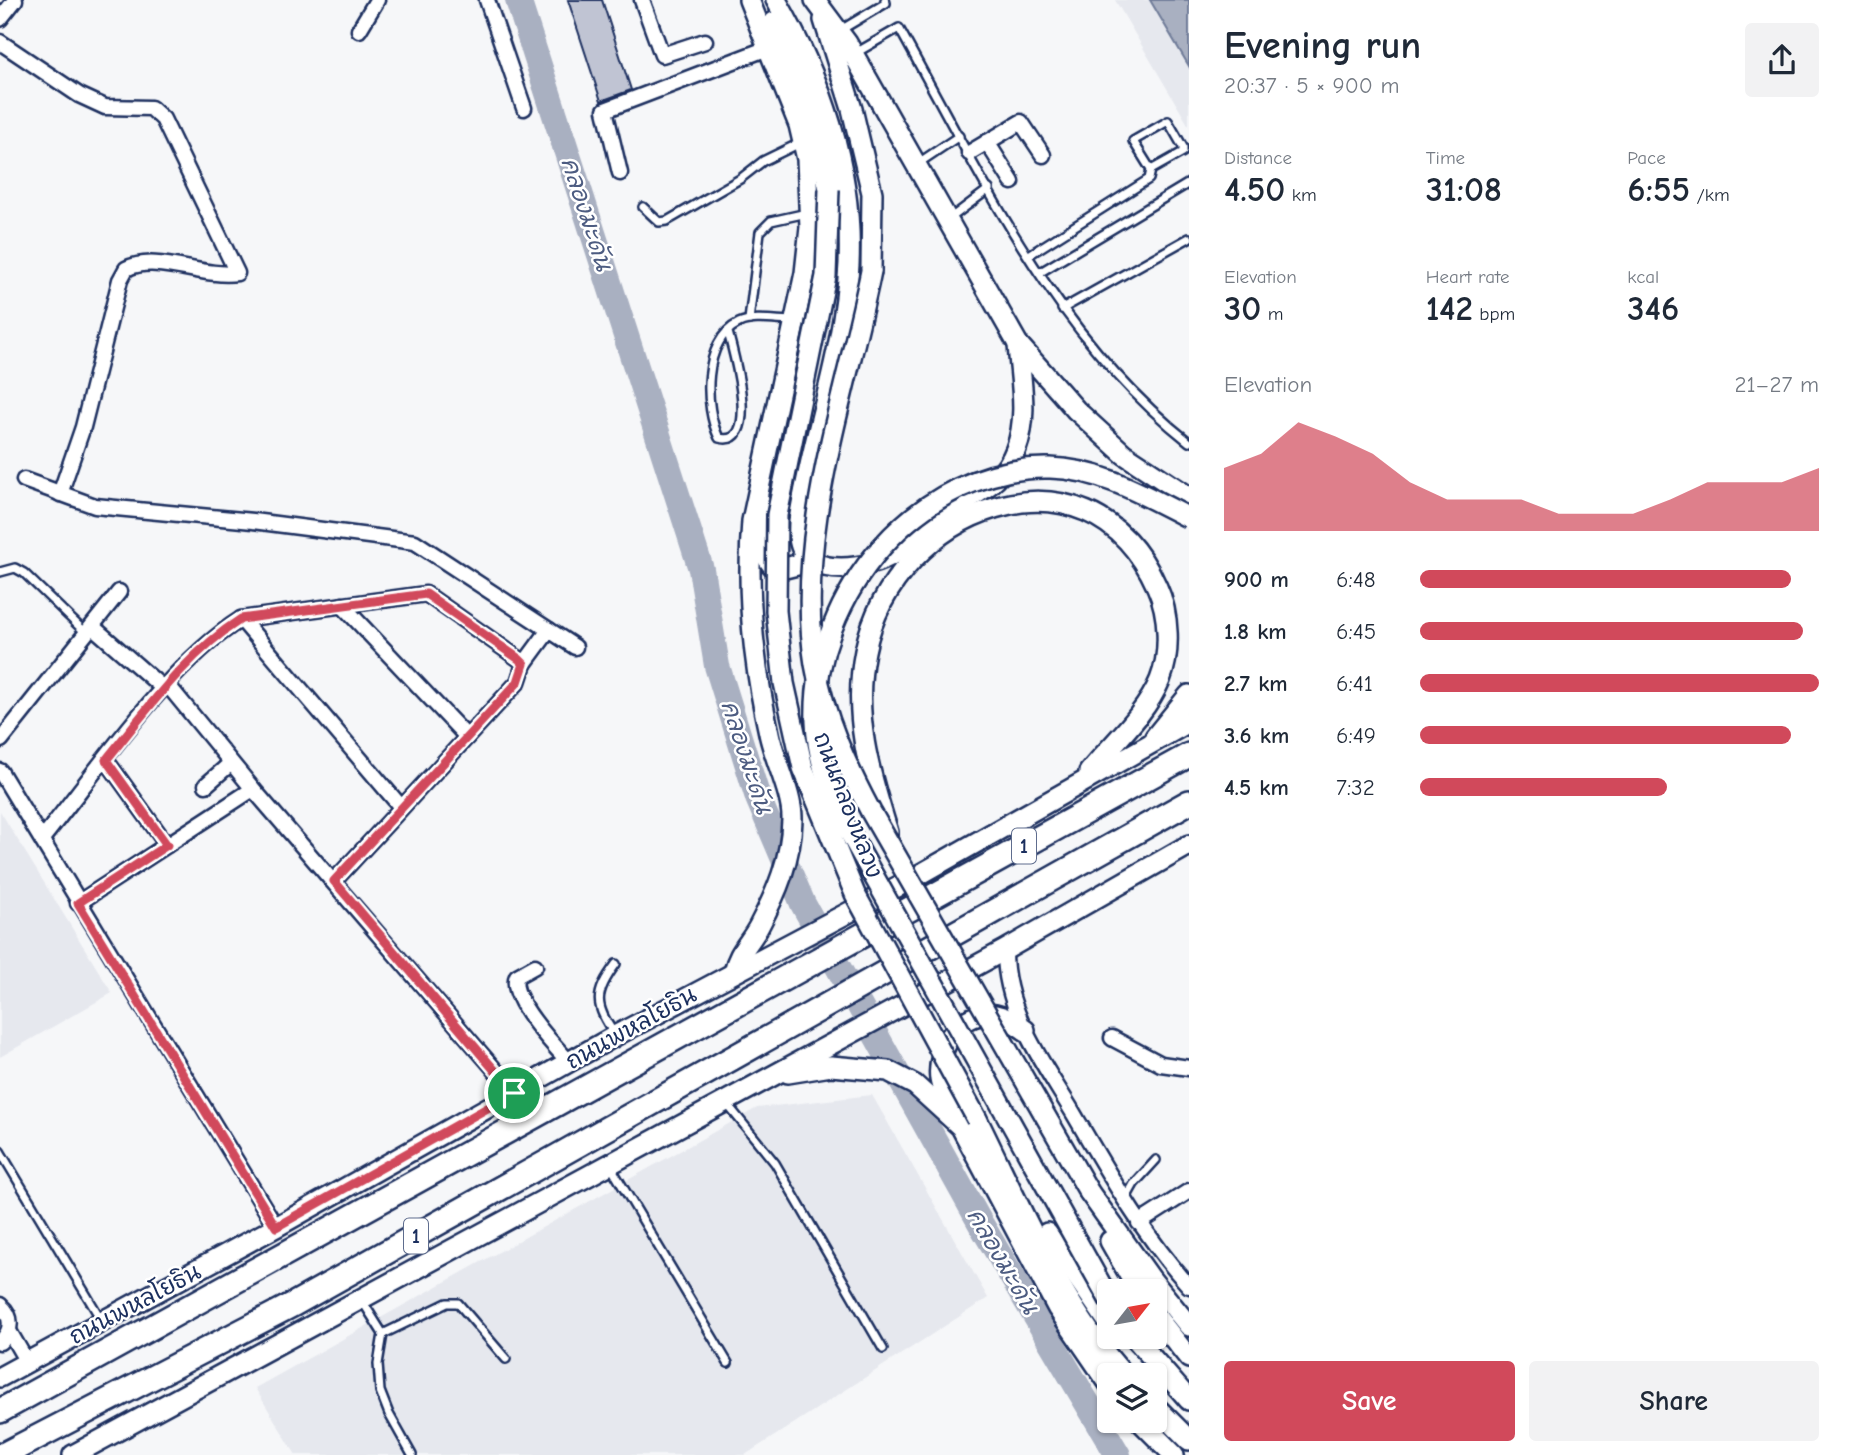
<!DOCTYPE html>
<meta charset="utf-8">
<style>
:root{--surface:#fff;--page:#f2f2f3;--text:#1f2937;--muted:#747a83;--accent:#d1495b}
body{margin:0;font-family:"Comic Neue","Playpen Sans Thai",sans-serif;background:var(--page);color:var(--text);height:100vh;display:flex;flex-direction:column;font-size:26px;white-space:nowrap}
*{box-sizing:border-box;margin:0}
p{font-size:23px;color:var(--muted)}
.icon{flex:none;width:38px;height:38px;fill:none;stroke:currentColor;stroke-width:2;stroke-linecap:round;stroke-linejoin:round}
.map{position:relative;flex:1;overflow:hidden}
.sheet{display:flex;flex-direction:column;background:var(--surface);width:665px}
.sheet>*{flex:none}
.needle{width:46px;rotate:59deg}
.controls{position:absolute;left:1097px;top:1279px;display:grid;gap:14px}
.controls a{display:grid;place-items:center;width:70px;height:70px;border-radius:7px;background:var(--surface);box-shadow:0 2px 5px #0004;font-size:35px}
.pin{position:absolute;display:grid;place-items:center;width:60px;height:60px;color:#fff;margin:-30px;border:4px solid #fff;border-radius:50%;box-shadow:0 2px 7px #0007}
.round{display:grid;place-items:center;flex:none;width:74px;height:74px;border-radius:7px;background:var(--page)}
.head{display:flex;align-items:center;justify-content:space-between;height:119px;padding:0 35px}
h1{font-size:38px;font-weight:700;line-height:52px}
.stats{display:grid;grid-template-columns:repeat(3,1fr);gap:10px;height:119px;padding:7px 35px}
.stats div{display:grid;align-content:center}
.stats b{font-size:35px;font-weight:700}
.stats small{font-size:19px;font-weight:400}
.stats p{font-size:19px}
.chart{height:196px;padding:14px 35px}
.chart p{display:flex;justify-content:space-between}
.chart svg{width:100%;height:126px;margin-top:7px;fill:var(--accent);opacity:.7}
.button{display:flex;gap:14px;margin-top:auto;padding:14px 35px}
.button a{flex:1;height:80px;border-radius:7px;background:var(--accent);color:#fff;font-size:28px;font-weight:700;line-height:80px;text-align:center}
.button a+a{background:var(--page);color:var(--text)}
ul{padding:0 35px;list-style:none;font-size:23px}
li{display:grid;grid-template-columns:112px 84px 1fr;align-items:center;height:52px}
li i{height:18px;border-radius:9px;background:var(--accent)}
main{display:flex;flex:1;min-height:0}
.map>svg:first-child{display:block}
</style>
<main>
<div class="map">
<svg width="1189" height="1455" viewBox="0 0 1189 1455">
<rect width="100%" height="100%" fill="#f6f7f9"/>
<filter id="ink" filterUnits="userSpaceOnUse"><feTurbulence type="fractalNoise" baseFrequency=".0143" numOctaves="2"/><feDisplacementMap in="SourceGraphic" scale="14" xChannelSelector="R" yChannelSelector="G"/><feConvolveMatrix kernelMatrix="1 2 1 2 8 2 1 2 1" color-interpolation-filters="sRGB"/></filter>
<g filter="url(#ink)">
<!-- built -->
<g fill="#e6e8ee">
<polygon points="1115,0 1189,0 1189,126"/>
<polygon points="0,811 112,993 0,1057"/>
<polygon points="872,1095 988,1298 745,1455 296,1455 255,1388 757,1108"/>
</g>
<!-- water -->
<polygon fill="#a9b0c1" stroke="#707c99" stroke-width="2" points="1150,0 1189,0 1189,66"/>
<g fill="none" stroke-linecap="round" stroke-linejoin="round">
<!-- river -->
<polyline stroke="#a9b0c1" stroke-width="26" points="518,0 701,569 717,666 758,798 803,904 982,1226 1118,1455"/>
</g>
<!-- building -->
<polygon fill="#c0c4d3" stroke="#1b2f5e" stroke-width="2" points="568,0 602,0 631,90 601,101"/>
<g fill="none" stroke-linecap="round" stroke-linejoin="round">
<defs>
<g id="service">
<polyline points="839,31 886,3 885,0"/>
<path d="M 854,54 L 899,28 C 981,175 1054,336 1189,442"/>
<polyline points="917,164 959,136"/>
<polyline points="643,207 659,222 667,221 740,179 763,161 802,142"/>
<polyline points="948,220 989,189"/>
<polyline points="1029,255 1149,179 1151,170 1133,141 1168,121 1183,147 1183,152 1151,170"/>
<polyline points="1039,273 1189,183"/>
<polyline points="1062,309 1189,238"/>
<polyline points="749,320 760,232 771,221 807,213"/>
<path d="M 728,332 C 733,352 762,449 719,438 C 704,407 702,341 739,323 C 754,316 777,321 794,321"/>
<polyline points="0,572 15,568 24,573 86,633"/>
<path d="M 615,1035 C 595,1005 593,995 616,964"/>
<polyline points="727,1104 775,1163 883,1349"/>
<polyline points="0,1151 102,1321"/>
<polyline points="611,1167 728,1363"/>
<polyline points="1125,1200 1134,1184 1156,1160"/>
<polyline points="361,1299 383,1334 378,1364 380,1391 389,1414 412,1455"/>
<polyline points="383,1334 447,1303 458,1303 506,1359"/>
</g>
<g id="minor">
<polyline points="487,0 524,108"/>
<polyline points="642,0 662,55 705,41"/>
<polyline points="0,19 15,0"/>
<polyline points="359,30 377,0"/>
<path d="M 0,42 L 79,95 L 105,107 L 151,108 L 163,119 L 237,273 C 202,278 156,253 126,269 L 120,280 L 83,427 L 60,494"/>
<polyline points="987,142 1012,182"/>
<polyline points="969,153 1021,122 1043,155"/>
<polyline points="620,173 605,110 768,48"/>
<polyline points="24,480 95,506 253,521 415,542 575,647"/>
<polyline points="342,605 467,737"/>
<polyline points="241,619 401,807"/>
<polyline points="93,627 164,689"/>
<polyline points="524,664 549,630"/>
<polyline points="167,684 253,789 515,1093"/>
<polyline points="1,740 119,592"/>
<polyline points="106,760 167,845"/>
<polyline points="0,771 276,1227"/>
<polyline points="206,785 231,763"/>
<path d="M 42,839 C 97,771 168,665 241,619 L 426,594 L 519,659 L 524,664 L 518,682 L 334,881"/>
<polyline points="78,903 253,789"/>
<path d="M 1005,950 C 1004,1012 1045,1065 1075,1116 C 1110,1176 1143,1235 1189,1286"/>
<path d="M 535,966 L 517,976 C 507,996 555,1047 569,1062"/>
<polyline points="1112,1038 1161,1064 1189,1068"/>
<polyline points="1139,1223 1189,1191"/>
<path d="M 0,1305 C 13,1316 13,1331 0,1342"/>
<polyline points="9,1331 27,1362"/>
</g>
<g id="secondary">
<path d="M 776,0 C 822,80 853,171 849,264 C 845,351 812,436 799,521 C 799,528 798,536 800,543 C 809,580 870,569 893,554 C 913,543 929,525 948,512 C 976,492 1003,484 1016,449 C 1029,415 1020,378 1018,344"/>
<polyline points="815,0 847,43 1018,344 1076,410 1124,454 1189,497"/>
<polyline points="824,20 852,109 872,193 871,271"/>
<polyline points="774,22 814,119 829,189"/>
<path d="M 765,506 C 764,529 757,554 777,570 L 797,565 L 807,556"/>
<polyline points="1155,737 1189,695"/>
<path d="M 888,832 C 869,772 852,715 865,651 C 893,510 1088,431 1157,587 C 1169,613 1171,653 1160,680 C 1146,714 1112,744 1089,772"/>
<path d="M 734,972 C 738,952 750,943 759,926 C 777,892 791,859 792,820 C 793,795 774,759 769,733 C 753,662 746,593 752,521 L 805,273 L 810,227 L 807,159 L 799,125 L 749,0"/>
<polyline points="788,1073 831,1066 888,1071 915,1085 961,1127 1058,1309 1110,1385"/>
<path d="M 957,1119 C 951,1107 942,1092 940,1079 C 936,1048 960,1009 996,1015 C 1007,1017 1016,1024 1025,1030"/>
<path d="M 977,1119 C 1018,1201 1062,1309 1125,1376"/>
<polyline points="1089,1192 1151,1279 1189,1326"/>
<polyline points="1047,1233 1110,1325"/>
<polyline points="1110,1241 1139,1292"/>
<polyline points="1155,1315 1189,1358"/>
<polyline points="1134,1337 1189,1400"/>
<polyline points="0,1377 276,1227 615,1036 912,879 1189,722"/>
<polyline points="1155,1406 1189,1440"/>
<polyline points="1140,1421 1174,1455"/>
<polyline points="73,1455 1005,950 1189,845"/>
</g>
<g id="trunk">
<polyline points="0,1411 1189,755"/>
<polyline points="3,1455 294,1304 1189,802"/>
</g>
</defs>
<!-- service casing -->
<use href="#service" stroke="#1b2f5e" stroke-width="12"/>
<!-- minor casing -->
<use href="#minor" stroke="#1b2f5e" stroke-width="19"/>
<!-- secondary casing -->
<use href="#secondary" stroke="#1b2f5e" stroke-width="24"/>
<!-- trunk casing -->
<use href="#trunk" stroke="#1b2f5e" stroke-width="28"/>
<!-- service -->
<use href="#service" stroke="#fff" stroke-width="7"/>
<!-- minor -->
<use href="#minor" stroke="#fff" stroke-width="14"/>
<!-- secondary -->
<use href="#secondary" stroke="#fff" stroke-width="19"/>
<!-- trunk -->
<use href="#trunk" stroke="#fff" stroke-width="23"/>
<defs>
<g id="secondary-bridge">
<polyline points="829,189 826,276 777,515 776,611 784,683 803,768 855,894 977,1119"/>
<path d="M 871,271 C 846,395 794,536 815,664 C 824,717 846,765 871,812 L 1089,1192"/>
<path d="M 1110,1301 L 842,819 C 829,788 817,756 816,722 C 811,595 920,465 1050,468 C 1101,469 1146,496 1189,518"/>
</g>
</defs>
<!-- secondary-bridge casing -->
<use href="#secondary-bridge" stroke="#1b2f5e" stroke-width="24" stroke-linecap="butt"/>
<!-- secondary-bridge -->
<use href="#secondary-bridge" stroke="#fff" stroke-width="19"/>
</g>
</g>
<g fill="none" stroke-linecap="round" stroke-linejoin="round" filter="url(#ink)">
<defs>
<path id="route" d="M 426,594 L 519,659 L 524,664 L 518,682 L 334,881 L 514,1093 L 276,1227 L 78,903 L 167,845 L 106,760 C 147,710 186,654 241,619 Z"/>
</defs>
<!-- route casing -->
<use href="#route" stroke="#fff" stroke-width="14"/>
<!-- route -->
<use href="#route" stroke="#d1495b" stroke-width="9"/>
</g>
<g text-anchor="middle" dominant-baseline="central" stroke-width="5" stroke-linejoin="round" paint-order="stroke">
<!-- shield labels -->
<g fill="#fff" stroke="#5f6d8e" stroke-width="2">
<rect x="1012" y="828.5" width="24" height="35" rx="5"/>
<rect x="404" y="1218.5" width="24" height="35" rx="5"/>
</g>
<g font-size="21" font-weight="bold" fill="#1b2f5e">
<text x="1024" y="846">1</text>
<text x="416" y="1236">1</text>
</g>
<!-- street labels -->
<g font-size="23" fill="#1b2f5e" stroke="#fff">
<text transform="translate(848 805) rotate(69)">ถนนคลองหลวง</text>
<text transform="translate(631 1028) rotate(-29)">ถนนพหลโยธิน</text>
<text transform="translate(135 1304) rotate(-28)">ถนนพหลโยธิน</text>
</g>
<!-- water labels -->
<g font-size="24" font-style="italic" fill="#4d5c81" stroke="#fff">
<text transform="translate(587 214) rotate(72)">คลองมะดัน</text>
<text transform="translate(747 757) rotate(72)">คลองมะดัน</text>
<text transform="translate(1003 1261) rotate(60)">คลองมะดัน</text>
</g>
</g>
</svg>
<div class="controls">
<a><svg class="needle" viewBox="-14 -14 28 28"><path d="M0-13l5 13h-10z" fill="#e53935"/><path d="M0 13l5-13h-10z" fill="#747a83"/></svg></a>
<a><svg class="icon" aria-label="layers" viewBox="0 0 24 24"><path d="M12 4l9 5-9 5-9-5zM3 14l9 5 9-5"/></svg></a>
</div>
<div class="pin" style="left:514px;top:1093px;background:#1e9e55"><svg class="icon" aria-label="arrive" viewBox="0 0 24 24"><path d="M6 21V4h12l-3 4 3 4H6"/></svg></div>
</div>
<section class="sheet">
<div class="head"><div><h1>Evening run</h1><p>20:37 · 5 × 900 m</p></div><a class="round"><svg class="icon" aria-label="share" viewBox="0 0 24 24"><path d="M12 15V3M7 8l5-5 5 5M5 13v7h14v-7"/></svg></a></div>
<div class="stats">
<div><p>Distance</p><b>4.50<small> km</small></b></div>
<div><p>Time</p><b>31:08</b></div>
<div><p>Pace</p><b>6:55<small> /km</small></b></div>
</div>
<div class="stats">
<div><p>Elevation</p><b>30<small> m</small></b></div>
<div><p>Heart rate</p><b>142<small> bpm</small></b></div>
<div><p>kcal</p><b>346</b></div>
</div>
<div class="chart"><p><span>Elevation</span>21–27 m</p>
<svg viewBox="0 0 160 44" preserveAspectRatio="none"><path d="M0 44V22L10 17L20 6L30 11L40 17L50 27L60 33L70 33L80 33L90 38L100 38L110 38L120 33L130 27L140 27L150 27L160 22V44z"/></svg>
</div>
<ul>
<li><b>900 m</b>6:48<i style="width:93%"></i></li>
<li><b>1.8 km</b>6:45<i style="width:96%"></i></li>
<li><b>2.7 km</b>6:41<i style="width:100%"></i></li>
<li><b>3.6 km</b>6:49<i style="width:93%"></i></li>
<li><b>4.5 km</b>7:32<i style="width:62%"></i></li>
</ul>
<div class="button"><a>Save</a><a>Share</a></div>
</section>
</main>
